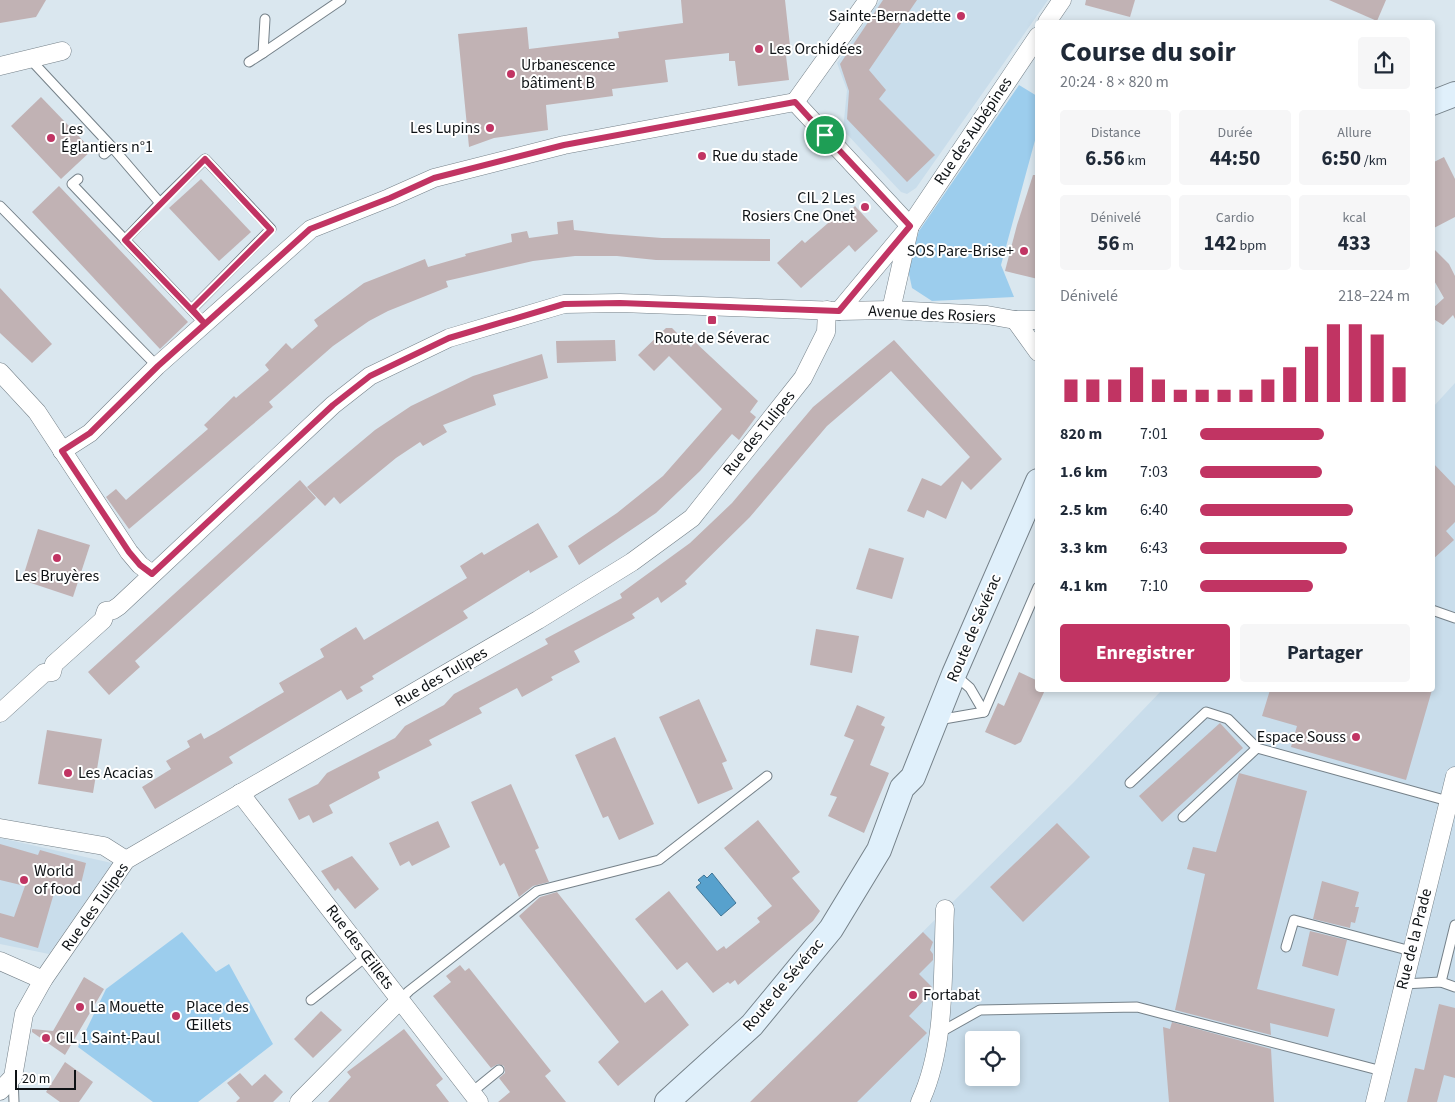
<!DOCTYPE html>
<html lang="fr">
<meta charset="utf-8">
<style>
:root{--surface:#fff;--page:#f6f6f7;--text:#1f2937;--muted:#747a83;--accent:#c13463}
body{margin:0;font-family:"Source Sans 3",sans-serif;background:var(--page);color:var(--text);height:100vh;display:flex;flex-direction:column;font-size:19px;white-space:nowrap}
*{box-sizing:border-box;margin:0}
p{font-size:16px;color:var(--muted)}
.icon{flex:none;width:28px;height:28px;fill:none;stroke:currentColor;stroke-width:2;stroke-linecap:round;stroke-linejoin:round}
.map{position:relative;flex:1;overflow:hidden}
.side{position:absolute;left:1035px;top:20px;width:400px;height:672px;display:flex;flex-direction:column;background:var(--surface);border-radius:5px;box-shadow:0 2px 8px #0003}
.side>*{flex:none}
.tools{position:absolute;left:965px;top:1031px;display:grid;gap:10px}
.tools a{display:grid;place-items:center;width:55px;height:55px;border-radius:5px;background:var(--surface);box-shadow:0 2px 8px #0003;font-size:25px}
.scale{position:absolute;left:15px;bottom:12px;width:61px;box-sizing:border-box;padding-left:5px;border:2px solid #0e1215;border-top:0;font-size:14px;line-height:18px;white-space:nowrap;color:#0e1215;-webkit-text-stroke:4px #fff;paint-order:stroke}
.pin{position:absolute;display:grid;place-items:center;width:42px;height:42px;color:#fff;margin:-21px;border:2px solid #fff;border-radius:50%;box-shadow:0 1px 5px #0007}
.round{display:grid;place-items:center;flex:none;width:52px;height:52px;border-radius:5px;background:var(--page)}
.overview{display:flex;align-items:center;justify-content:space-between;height:85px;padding:0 25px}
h1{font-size:28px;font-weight:700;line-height:38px}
.metrics{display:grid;grid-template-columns:repeat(3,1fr);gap:8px;height:85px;padding:5px 25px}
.metrics div{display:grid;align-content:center;border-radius:5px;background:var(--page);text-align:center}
.metrics b{font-size:21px;font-weight:700}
.metrics small{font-size:14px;font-weight:400}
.metrics p{font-size:14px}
.chart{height:140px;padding:10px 25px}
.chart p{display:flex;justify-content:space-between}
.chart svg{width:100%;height:90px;margin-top:5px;stroke:var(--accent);stroke-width:6}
.action{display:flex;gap:10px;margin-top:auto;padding:10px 25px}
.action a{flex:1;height:58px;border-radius:5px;background:var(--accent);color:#fff;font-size:20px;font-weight:700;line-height:58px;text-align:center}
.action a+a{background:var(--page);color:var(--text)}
ul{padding:0 25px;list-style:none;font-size:16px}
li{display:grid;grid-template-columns:80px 60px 1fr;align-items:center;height:38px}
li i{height:12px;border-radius:6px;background:var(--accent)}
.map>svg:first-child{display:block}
</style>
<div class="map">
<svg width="1455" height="1102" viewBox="0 0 1455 1102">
<rect width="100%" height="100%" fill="#dae7ef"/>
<!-- built -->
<g fill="#c9ddeb" fill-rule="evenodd">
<polygon points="880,0 1048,0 916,188 907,194 901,192 843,130 847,90 837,63"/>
<path d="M 1455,383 L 1455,1102 L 751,1102 L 1073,783 L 1162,690 L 1432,690 L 1433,407 ZM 974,1040 L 1011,1040 L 1011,1078 L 974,1078 Z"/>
<polygon points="0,838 112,863 49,954 0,944"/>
</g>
<!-- green -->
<g fill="#9ccded">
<polygon points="1019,85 1037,96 1037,133 1001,265 1014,297 932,301 912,288 908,269 919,231"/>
<polygon points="182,932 216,972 229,964 273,1044 198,1102 153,1102 78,1047 106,989"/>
</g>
<!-- water -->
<polygon fill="#57a1cd" stroke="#417696" points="712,873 736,903 721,916 696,887 701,883 698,880 704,875 707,878"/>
<!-- building -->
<g fill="#c1b2b4">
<polygon points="0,0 46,0 36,17 0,23"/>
<polygon points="681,0 785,0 791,55 786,56 789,80 738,86 735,61 729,61 729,53 665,60 668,82 612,89 613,96 546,105 548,130 494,138 469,147 458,34 527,27 529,49 619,38 618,32 683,23"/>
<polygon points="883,0 917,0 869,70 886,90 879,99 935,155 907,182 847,119 849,91 840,64"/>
<polygon points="1086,0 1135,0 1130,17 1085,5"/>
<polygon points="1329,0 1386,0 1377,21"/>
<polygon points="41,97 92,150 61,179 11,126"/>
<polygon points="1444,157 1455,179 1455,217 1432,229 1432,163"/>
<polygon points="1033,175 1038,175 1038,279 1005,271 1017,225"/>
<polygon points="201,179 251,232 219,261 169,208"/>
<polygon points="59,186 188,322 160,349 32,212"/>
<polygon points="855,206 878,231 855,252 849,245 801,288 777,263 802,240 805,243 842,211 846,215"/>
<polygon points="573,220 574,230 609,234 662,238 770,239 770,261 656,260 617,256 575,256 533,261 446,281 448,287 388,311 369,321 333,346 269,402 273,407 129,529 106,497 116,489 126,500 208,429 204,425 234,396 236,398 269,370 265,365 286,343 292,349 318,326 314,320 364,283 425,259 428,267 466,256 465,254 512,242 511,234 527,231 529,238 558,234 557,222"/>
<polygon points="1432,247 1449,264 1455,276 1455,319 1453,315 1443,325 1432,318 1432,309 1444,298 1432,277"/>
<polygon points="0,288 52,344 32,363 0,333"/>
<polygon points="666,328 672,328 691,347 695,342 758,401 750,412 756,417 739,440 732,434 700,471 656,513 579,565 568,546 617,513 663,476 722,409 669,356 654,371 638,355"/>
<polygon points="615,340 616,361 557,363 556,341"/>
<polygon points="894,340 1002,459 971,490 962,481 946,519 927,510 924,518 907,511 922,478 941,486 970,457 891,371 827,426 750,517 685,581 687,584 661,603 658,597 632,614 635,618 574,651 580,662 551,677 553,680 522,697 517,688 479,708 482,713 429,740 432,745 378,772 380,778 329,805 333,813 313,823 309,815 299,820 288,799 318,784 327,773 395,738 405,726 444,705 454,694 548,644 545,639 622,598 620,594 690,543 732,503 813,407"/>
<polygon points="542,354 548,378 493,395 496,405 443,425 447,432 423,446 420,442 396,458 340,504 334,497 325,506 307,487 375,430 411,406 473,376"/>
<polygon points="1432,462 1455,486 1455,522 1446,531 1454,540 1432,560"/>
<polygon points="300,480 316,498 135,661 140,667 109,695 88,672"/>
<polygon points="538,523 558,557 530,573 529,570 463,611 468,618 372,676 374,679 360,687 363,691 347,700 341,690 229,757 233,763 155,809 142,787 171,769 166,761 190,747 187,741 201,733 204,739 215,733 284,692 279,683 324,657 320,649 356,627 364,640 467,578 460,566 482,552 484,555"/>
<polygon points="38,529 90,545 73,597 22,580"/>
<polygon points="869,548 904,558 892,599 856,589"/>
<polygon points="816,629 859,636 852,673 810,665"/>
<polygon points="1019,672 1038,681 1038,690 1045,690 1021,742 1015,745 985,732 998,703 1004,706"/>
<polygon points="1270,690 1432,690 1406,780 1291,747 1297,726 1262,716"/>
<polygon points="699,699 727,761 722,763 733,789 698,804 659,717"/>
<polygon points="857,705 885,717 881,725 885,727 870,765 889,773 864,833 828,816 837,797 830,795 854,740 844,736"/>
<polygon points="1220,723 1243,748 1162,822 1139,796"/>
<polygon points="47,730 102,739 93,793 38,784"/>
<polygon points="615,737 654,824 619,840 608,816 603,818 575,755"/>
<polygon points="1239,773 1307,791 1257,989 1335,1009 1328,1037 1270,1023 1271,1035 1175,1010 1205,874 1187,869 1193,847 1216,852"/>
<polygon points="511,784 539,848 535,850 549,882 533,886 519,897 504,863 500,866 471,802"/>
<polygon points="758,820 800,872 792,878 820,911 813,921 738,985 735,980 730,984 728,982 713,993 687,962 677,970 635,919 669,891 717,951 724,946 726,949 760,922 757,918 772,906 724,848"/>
<polygon points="438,821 450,847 412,866 409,861 400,866 389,843"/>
<polygon points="1057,823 1090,857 1023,922 990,887"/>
<polygon points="0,844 38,855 40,850 86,863 79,892 56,886 38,948 0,937 0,913 14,917 25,886 0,880"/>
<polygon points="352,856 379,889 355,909 338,888 335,891 321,871"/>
<polygon points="1322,881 1359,892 1355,907 1359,907 1355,923 1351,922 1350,928 1313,919"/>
<polygon points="557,892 645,1003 662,990 689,1025 618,1086 598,1062 619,1042 519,916 540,897"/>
<polygon points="1310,931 1347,940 1338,976 1302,966"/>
<polygon points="923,932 933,942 930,950 933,954 933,960 919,974 932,987 932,992 909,1016 927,1033 857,1102 750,1102"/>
<polygon points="460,965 465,971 469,968 551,1071 545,1076 566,1102 498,1102 510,1092 499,1078 505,1073 504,1066 498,1064 491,1068 433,996 451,982 446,976"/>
<polygon points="84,977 104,989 65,1055 32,1032 32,1029 53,1031"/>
<polygon points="1439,1004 1455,1008 1455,1078 1444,1075 1437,1102 1407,1102 1415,1068 1424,1070"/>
<polygon points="321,1011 342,1030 313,1058 294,1039"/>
<polygon points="1172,1022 1271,1049 1274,1102 1169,1102 1163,1027 1170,1029"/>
<polygon points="404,1029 443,1079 436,1085 449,1102 328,1102 351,1077 347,1072"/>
<polygon points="65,1062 93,1082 79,1102 60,1102 46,1092"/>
<polygon points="240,1073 252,1086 265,1074 283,1092 273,1102 236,1102 240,1098 227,1083"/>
</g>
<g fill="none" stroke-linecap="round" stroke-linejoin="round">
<defs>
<g id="lane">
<polyline points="263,53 341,0"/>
<polyline points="30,59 112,147 160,203 125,240"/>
<polyline points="249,62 263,53 265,19"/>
<polyline points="104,154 112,147"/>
<polyline points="78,179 72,184 205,324"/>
<polyline points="160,203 205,159 271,229 192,309"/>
<polyline points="0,206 157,366"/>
<polyline points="1432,610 1455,618"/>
<polyline points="955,675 970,688 984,712"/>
<polyline points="938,720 984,712 1038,587"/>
<polyline points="1130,783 1206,712 1228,719 1257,748 1448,801"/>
<polyline points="1183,817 1257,748"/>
<polyline points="1286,947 1294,920 1411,951"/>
<polyline points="1441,982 1455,925"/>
<polyline points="1403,984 1441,982 1455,987"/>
<polyline points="311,1000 367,956"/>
<polyline points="400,1000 409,991 537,891 659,860 767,776"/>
<polyline points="939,1033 980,1010 1137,1007 1382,1071"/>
<polyline points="13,1077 14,1102"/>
<polyline points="472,1092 499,1070"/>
</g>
<g id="street">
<polyline points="1047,22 1062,0"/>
<polyline points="0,66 62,51"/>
<polyline points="795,102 910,226"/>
<polyline points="795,102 868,0"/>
<polyline points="891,310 909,230"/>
<polyline points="839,311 910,226 1038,36"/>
<polyline points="1015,320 1038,352"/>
<polyline points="0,372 37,412 129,552 140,565 152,574"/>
<polyline points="62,451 90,433 157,366 311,229 389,198 434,178 564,145 795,102"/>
<polyline points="0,713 44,673 52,672 54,664 103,620 106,611 113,610 119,606 333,405 370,376 449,338 564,304 620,303 839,311 891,310 987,315 1015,320 1038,320"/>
<polyline points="240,793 479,1102"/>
<polyline points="0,828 104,846 126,860"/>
<polyline points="0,961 43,980"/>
<polyline points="0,1091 13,1077 24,1014 43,980 126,860 538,620 632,562 692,518 803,378 826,332 827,310"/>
<polyline points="299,1102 400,1000"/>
<path d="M 920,1102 C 947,1044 942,972 945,909"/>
<polyline points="1375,1102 1455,776"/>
</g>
<g id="secondary">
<polyline points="1432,103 1455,94"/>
<polyline points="667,1102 752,1025 831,929 879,850 902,788 913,777 954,674 1038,481"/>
</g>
</defs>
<!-- lane casing -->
<use href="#lane" stroke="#758189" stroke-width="11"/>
<!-- street casing -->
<use href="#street" stroke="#758189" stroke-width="19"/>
<!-- secondary casing -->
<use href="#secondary" stroke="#758189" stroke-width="26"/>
<!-- lane -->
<use href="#lane" stroke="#fff" stroke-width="9"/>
<!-- street -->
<use href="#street" stroke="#fff" stroke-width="18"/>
<!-- secondary -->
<use href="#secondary" stroke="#e0f0fb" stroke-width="24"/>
</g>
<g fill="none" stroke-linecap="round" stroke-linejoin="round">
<defs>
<polyline id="route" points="825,135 795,102 564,145 434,178 390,198 310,229 205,324 125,240 205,159 271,230 192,309 205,324 158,366 90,433 62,451 129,552 140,565 152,574 333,405 370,376 449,338 564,304 620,303 839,311 910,226 825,135"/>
</defs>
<!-- route casing -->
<use href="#route" stroke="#fff" stroke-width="10"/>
<!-- route -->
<use href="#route" stroke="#c13463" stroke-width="6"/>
</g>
<!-- markers -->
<g fill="#c13463" stroke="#fff" stroke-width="2">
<circle cx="961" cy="16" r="5"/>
<circle cx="759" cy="49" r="5"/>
<circle cx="511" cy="74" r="5"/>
<circle cx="490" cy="128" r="5"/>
<circle cx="51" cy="138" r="5"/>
<circle cx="702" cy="156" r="5"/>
<circle cx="865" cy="207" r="5"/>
<circle cx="1024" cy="251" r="5"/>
<rect x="707" y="315" width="10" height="10" rx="2.5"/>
<circle cx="57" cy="558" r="5"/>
<circle cx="1356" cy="737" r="5"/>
<circle cx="68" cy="773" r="5"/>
<circle cx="24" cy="880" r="5"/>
<circle cx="913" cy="995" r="5"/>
<circle cx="80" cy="1007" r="5"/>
<circle cx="176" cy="1016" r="5"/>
<circle cx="46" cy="1038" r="5"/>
</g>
<g text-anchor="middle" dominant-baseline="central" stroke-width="4" stroke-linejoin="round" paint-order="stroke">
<!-- poi labels -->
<g font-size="16" fill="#0e1215" stroke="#fff" text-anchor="start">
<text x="951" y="16" text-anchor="end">Sainte-Bernadette</text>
<text x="769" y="49">Les Orchidées</text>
<text x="521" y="65">Urbanescence<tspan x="521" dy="18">bâtiment B</tspan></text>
<text x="480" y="128" text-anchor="end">Les Lupins</text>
<text x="61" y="129">Les<tspan x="61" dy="18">Églantiers n°1</tspan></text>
<text x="712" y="156">Rue du stade</text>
<text x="855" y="198" text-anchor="end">CIL 2 Les<tspan x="855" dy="18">Rosiers Cne Onet</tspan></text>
<text x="1014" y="251" text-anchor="end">SOS Pare-Brise+</text>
<text x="712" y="338" text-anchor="middle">Route de Séverac</text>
<text x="57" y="576" text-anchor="middle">Les Bruyères</text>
<text x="1346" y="737" text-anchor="end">Espace Souss</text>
<text x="78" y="773">Les Acacias</text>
<text x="34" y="871">World<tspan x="34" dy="18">of food</tspan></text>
<text x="923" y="995">Fortabat</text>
<text x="90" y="1007">La Mouette</text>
<text x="186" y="1007">Place des<tspan x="186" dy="18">Œillets</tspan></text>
<text x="56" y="1038">CIL 1 Saint-Paul</text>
</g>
<!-- street labels -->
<g font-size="16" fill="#0e1215" stroke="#fff">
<text transform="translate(973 131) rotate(-56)">Rue des Aubépines</text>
<text transform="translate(932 314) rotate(3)">Avenue des Rosiers</text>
<text transform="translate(759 433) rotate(-51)">Rue des Tulipes</text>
<text transform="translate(974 628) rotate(-67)">Route de Sévérac</text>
<text transform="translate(441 677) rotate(-30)">Rue des Tulipes</text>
<text transform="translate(95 907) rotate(-55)">Rue des Tulipes</text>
<text transform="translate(1414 939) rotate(-76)">Rue de la Prade</text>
<text transform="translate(360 947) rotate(53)">Rue des Œillets</text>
<text transform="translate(783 985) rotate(-50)">Route de Sévérac</text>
</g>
</g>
</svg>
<div class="tools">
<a><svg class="icon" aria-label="locate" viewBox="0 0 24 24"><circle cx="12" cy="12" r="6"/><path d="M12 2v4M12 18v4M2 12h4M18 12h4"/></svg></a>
</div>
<div class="scale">20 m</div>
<div class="pin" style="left:825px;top:135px;background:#1e9e55"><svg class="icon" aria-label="arrive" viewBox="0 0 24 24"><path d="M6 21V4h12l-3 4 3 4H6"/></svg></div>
<section class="side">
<div class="overview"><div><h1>Course du soir</h1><p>20:24 · 8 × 820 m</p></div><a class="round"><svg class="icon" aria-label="share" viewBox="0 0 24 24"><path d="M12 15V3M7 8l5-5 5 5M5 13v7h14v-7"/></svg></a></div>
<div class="metrics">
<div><p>Distance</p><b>6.56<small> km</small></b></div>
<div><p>Durée</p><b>44:50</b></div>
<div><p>Allure</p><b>6:50<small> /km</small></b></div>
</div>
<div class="metrics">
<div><p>Dénivelé</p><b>56<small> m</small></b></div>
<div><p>Cardio</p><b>142<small> bpm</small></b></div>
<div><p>kcal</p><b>433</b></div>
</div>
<div class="chart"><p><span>Dénivelé</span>218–224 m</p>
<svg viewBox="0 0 160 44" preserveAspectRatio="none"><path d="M5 44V33M15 44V33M25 44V33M35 44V27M45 44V33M55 44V38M65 44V38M75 44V38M85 44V38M95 44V33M105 44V27M115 44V17M125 44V6M135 44V6M145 44V11M155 44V27"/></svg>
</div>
<ul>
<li><b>820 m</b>7:01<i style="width:59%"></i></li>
<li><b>1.6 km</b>7:03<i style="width:58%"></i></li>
<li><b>2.5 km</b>6:40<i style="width:73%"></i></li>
<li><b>3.3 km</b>6:43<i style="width:70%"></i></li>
<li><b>4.1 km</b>7:10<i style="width:54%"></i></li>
</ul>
<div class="action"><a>Enregistrer</a><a>Partager</a></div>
</section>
</div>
